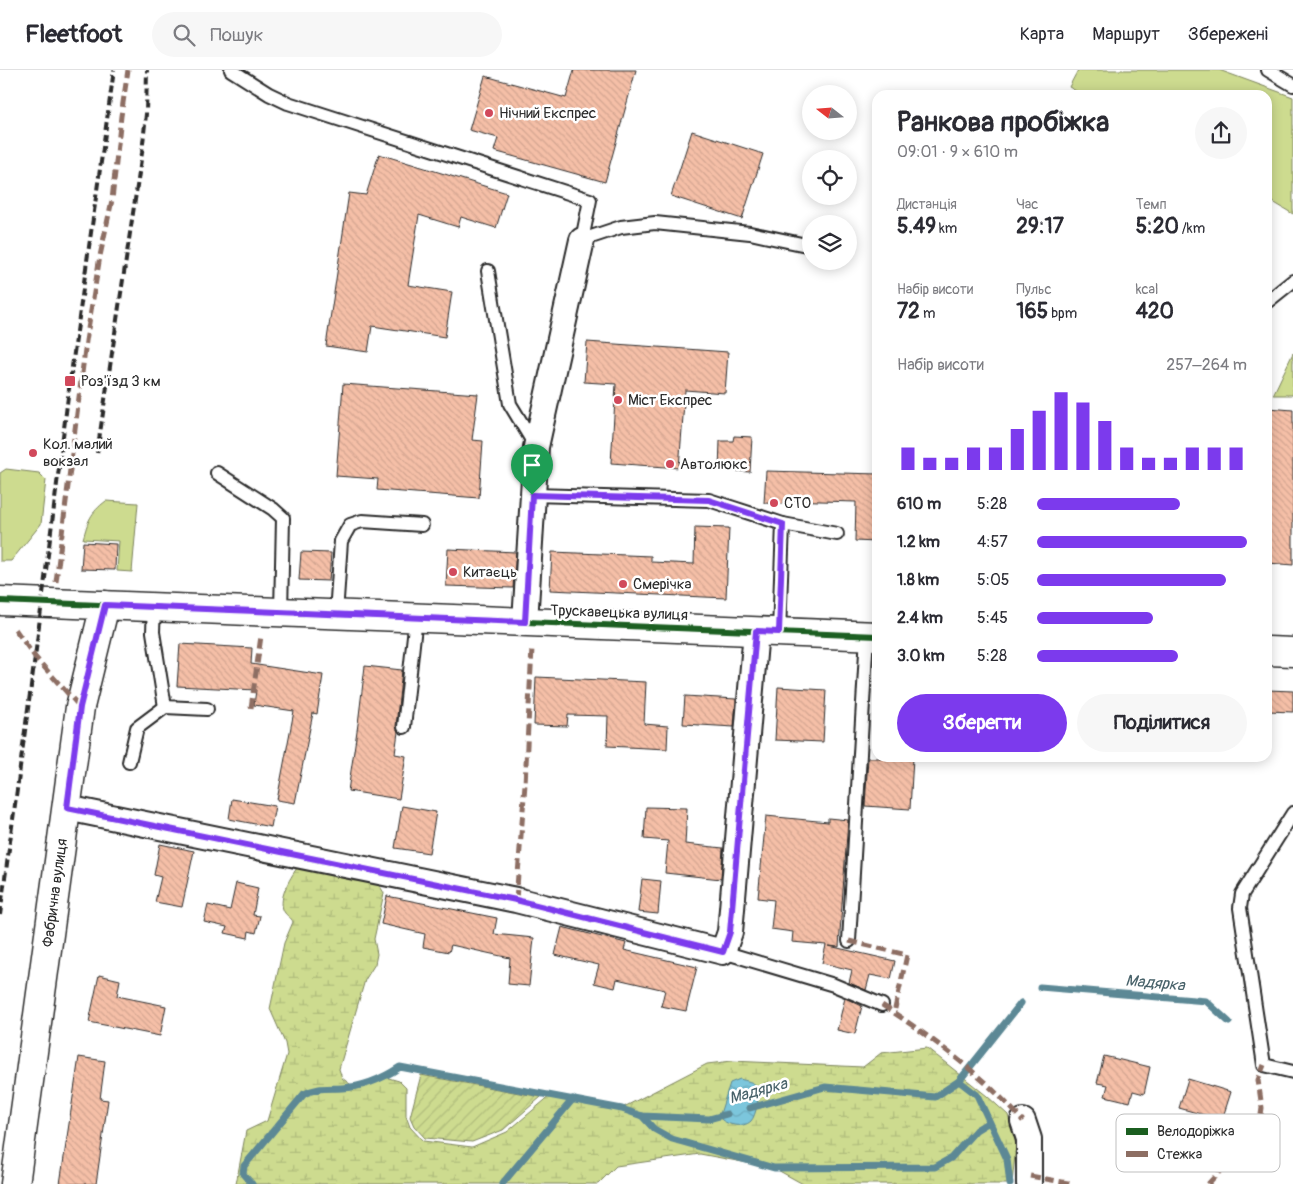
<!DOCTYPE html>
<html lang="uk">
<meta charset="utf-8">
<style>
:root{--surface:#fff;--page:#f7f7f7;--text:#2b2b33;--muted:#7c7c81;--line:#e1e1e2;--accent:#7c3aed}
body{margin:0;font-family:Pangolin,sans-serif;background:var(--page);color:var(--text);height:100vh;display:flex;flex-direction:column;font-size:19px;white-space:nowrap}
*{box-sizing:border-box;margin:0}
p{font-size:16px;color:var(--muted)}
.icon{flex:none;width:28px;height:28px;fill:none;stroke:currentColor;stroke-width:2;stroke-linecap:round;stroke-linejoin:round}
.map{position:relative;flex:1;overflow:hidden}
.side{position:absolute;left:872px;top:20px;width:400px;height:672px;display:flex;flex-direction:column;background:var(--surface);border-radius:15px;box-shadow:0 2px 12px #0003}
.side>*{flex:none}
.needle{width:32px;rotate:287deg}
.buttons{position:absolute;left:802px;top:15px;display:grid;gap:10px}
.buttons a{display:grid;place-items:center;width:55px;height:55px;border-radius:50%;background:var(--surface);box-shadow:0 2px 12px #0003;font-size:25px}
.pin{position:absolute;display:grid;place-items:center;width:42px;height:42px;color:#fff;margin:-51px -21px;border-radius:50% 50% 50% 0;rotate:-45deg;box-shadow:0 0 5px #0007}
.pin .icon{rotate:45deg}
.round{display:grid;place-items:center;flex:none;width:52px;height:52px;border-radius:26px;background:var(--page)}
.overview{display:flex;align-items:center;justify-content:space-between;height:85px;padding:0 25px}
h1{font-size:28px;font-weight:800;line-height:38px}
.metrics{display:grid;grid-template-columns:repeat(3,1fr);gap:8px;height:85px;padding:5px 25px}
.metrics div{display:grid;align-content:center}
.metrics b{font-size:21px;font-weight:800}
.metrics small{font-size:14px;font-weight:400}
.metrics p{font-size:14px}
.chart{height:140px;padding:10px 25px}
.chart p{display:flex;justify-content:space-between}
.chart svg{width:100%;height:90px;margin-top:5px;stroke:var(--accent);stroke-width:6}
.primary-button{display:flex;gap:10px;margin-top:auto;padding:10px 25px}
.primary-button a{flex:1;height:58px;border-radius:30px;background:var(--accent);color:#fff;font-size:20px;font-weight:800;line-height:58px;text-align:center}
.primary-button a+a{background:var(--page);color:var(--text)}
ul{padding:0 25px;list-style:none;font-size:16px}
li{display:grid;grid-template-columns:80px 60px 1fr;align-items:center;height:38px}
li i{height:12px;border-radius:6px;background:var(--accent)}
header{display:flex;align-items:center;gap:30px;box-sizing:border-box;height:70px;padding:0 25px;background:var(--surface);border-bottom:1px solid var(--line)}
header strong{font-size:24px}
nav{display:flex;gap:28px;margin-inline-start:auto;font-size:18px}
.search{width:350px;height:45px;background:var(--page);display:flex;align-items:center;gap:12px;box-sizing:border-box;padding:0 18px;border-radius:28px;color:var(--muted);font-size:19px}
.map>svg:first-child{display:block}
</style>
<header>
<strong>Fleetfoot</strong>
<div class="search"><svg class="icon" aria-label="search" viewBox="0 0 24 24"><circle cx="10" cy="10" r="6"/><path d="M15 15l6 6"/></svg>Пошук</div>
<nav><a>Карта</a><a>Маршрут</a><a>Збережені</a></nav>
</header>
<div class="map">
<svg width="1293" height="1114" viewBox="0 0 1293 1114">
<defs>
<pattern id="wetland-marsh" width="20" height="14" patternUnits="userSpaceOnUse" patternTransform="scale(1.25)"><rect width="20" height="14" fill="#cddb8f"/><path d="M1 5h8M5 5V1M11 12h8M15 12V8" fill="none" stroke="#b0bc7c"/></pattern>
<pattern id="garden-furrows" width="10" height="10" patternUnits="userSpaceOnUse" patternTransform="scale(1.25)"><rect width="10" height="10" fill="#cddb8f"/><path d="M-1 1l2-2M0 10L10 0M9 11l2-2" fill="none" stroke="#b0bc7c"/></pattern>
<pattern id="water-waves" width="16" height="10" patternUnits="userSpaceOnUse" patternTransform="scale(1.25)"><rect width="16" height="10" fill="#7cc6dc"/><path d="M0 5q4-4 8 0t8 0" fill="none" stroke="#6baabd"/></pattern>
<pattern id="building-back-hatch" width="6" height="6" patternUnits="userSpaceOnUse" patternTransform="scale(1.25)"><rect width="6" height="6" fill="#f5bfa7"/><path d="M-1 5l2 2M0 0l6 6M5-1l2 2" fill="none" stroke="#d2a490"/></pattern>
</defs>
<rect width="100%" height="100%" fill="#fff"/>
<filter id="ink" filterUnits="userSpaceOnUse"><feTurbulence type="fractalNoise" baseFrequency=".02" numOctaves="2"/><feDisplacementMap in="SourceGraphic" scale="10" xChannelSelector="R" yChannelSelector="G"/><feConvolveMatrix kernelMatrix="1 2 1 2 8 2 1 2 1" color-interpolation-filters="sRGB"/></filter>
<g filter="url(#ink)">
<!-- grass -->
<g fill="#cddb8f" stroke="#7c835d">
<polygon points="1078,0 1219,0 1293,27 1293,144 1268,129 1268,25 1083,25 1069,17"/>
<polygon points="1293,283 1293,325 1273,325"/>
<polygon points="6,399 39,403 46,410 41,454 11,491 0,491 0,403"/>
<path d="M 106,431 L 138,433 L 132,502 L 117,501 L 119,471 L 83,469 C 88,451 90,443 106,431 Z"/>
</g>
<!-- wetland -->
<path fill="url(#wetland-marsh)" stroke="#7c835d" d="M 303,796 L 378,813 L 384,823 L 374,869 L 377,884 L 375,894 L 365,910 L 339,999 L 342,1008 L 354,1017 L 374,1012 L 385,1007 L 399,1011 L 406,1018 L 406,1046 L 410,1057 L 423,1071 L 472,1077 L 507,1062 L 551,1025 L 622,1038 L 707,994 L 732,991 L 863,997 L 881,983 L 927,978 L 987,1026 L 1008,1045 L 1016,1075 L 1012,1114 L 803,1114 L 774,1098 L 700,1084 L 616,1096 L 598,1114 L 236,1114 L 246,1061 L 267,1051 L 287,984 L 285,973 L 270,939 L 284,873 L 293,852 C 291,847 288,847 285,843 C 276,831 290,808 297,798 Z"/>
<!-- garden -->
<polygon fill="url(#garden-furrows)" stroke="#7c835d" points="421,1005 541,1027 503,1060 472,1072 425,1068 414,1056 410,1047"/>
<!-- water -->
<path fill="url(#water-waves)" stroke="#5c8895" d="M 740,1009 C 745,1011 754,1011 757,1017 C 761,1022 756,1046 751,1051 C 743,1059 725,1055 719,1047 L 730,1013 Z"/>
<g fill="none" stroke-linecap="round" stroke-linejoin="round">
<!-- stream -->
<g stroke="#5c8895" stroke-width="7">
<polyline points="1040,917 1206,931 1229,952"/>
<polyline points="959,1011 977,1025 1007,1089 1010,1114"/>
<polyline points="750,1038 825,1017 935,1027 959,1011 1021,933"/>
<polyline points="642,1046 654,1059 672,1069 774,1098 935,1097 951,1088 976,1060 989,1052"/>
<path d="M 252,1114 L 243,1104 L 244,1096 L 304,1024 C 317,1017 328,1019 342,1018 C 364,1017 382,1009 400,997 L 622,1039 L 642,1046 L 709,1049 L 727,1044"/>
<polyline points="502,1114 573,1029"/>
</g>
</g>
<!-- building -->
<g fill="url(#building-back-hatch)" stroke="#2b2b2b">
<polygon points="574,0 636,0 605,112 494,81 498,68 469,60 485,6 566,28"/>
<polygon points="692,61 763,84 742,149 671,126"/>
<polygon points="379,84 507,123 496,158 461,147 458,157 419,145 408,215 452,222 445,267 372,256 368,282 326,276 349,123 366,125"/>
<polygon points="587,272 728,282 725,323 685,320 679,398 611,393 616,314 584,312"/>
<polygon points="343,314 478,324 472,370 483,371 479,428 377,420 378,409 336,406"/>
<polygon points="1268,338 1293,340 1293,495 1268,493"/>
<polygon points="734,366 752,367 750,402 719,400 720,371 733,371"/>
<polygon points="766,401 878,404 876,472 855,471 856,432 784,430 784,434 764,433"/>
<polygon points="695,457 729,458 726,528 550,520 552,482 651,486 651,492 694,494"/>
<polygon points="83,472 116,474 115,500 81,499"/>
<polygon points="448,479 516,482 513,518 446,516"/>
<polygon points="301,482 331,483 329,511 299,510"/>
<polygon points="180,574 252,578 251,594 323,605 317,644 313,643 295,733 277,730 294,641 254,635 256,620 177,616"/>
<polygon points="365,596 402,600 396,656 398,662 395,684 406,686 399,729 348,721 358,654"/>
<polygon points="536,607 646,612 644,654 668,656 667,679 607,676 608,646 568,645 567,656 534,655"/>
<polygon points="778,617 826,620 823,672 775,670"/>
<polygon points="1268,620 1293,621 1293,642 1268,641"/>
<polygon points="685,626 736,629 734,657 683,654"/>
<polygon points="868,688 913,688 910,739 865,736"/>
<polygon points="232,729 275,736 271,757 229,749"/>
<polygon points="402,736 436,742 429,783 395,778"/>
<polygon points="646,737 687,738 685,774 723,778 721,809 665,803 668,771 644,769"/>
<polygon points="766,746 828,752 828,748 848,750 839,877 829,876 895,891 891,909 870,905 866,920 849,913 852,900 822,893 826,875 792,872 793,862 771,859 774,830 758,828"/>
<polygon points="160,774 194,781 182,837 155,832 161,807 154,805"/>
<polygon points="642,809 661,811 658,844 638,842"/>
<polygon points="236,813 258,818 253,845 260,846 256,863 249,861 248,868 225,863 227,857 204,852 208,835 230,840"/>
<polygon points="387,826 497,848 494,864 534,868 529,916 508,914 510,888 451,875 449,882 423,877 425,864 381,854"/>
<polygon points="562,857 626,873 624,880 697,897 686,941 661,936 665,920 617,909 615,918 594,913 599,895 555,885"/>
<polygon points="99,905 120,910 117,926 166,936 160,966 89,952"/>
<polygon points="845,928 862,936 855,964 837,960"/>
<polygon points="1104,986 1150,997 1144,1024 1133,1021 1130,1032 1105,1026 1108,1015 1097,1013"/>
<polygon points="79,987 105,991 100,1029 108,1030 96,1114 60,1114"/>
<polygon points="1188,1009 1231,1022 1222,1050 1179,1038"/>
</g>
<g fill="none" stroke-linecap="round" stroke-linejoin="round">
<defs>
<g id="lane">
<polyline points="231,0 269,24 288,33 590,130 582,170 621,157 655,153 750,163 811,176"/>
<polyline points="1268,0 1293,15"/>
<polyline points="488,201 510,334 536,377"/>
<polyline points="1268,231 1293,211"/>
<polyline points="217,403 273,439 283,448 281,542"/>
<polyline points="533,425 709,430 783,454 779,562"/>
<polyline points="783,454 837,464"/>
<polyline points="154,536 153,562 165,637 207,639"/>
<polyline points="336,544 341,471 350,455 362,451 422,455"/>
<polyline points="404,657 416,547"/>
<polyline points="129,692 137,658 165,637"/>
<polyline points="1293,743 1242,824 1240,838 1264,995 1293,1002"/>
<polyline points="849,871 867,565"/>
<polyline points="723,882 834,915 882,935"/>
</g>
<g id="street">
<polyline points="525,552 536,377 582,170"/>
<polyline points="67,738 516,830 723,882 730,862 756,561"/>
<polyline points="1023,1051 1029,1069 1029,1114"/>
</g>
<g id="secondary">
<polyline points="0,531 878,566"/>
<polyline points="1268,581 1293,582"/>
<path id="s1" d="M 15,1114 L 80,637 L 105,535"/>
</g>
</defs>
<!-- lane casing -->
<use href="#lane" stroke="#2b2b2b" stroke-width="16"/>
<!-- street casing -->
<use href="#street" stroke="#2b2b2b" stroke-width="28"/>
<!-- secondary casing -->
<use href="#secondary" stroke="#2b2b2b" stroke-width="31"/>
<!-- lane -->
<use href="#lane" stroke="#fff" stroke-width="12"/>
<!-- street -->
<use href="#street" stroke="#fff" stroke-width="24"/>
<!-- secondary -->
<use href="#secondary" stroke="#fff" stroke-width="28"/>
<!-- rail -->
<g stroke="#2b2b2b" stroke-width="4" stroke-dasharray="8 4" stroke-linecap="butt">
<polyline points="97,383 142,83 146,44 147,0"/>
<polyline points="0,845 35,587 70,311 114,0"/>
</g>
<!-- quiet -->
<g stroke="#8d6e63" stroke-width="5" stroke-dasharray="10 5" stroke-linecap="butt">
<polyline points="56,512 86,271 100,186 112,130 121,46 128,0"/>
<polyline points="15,559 35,587 80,637"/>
<polyline points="251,638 261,566"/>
<polyline points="516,830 525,714 532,578"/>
<polyline points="849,871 907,885 894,943"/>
<path d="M 882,935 C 930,966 985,1007 1023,1051"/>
<polyline points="1030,1106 1073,1114"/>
<polyline points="1208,1114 1232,1088 1251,1074 1259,1058 1262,1038 1258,1010 1264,995"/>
</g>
<defs>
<g id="cycleway">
<polyline points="0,531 878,566"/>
<polyline points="67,738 516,830 723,882 730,862 756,561"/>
</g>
</defs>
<!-- cycleway casing -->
<use href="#cycleway" stroke="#fff" stroke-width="9"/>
<!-- cycleway -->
<use href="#cycleway" stroke="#1b5e20" stroke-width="6"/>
</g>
</g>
<g fill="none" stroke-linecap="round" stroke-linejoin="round" filter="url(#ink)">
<defs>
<polygon id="route" points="532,425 709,430 783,454 779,562 756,561 730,862 723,882 516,830 67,738 80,637 105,535 525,552"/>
</defs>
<!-- route casing -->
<use href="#route" stroke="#fff" stroke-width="10"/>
<!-- route -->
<use href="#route" stroke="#7c3aed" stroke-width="6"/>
</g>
<!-- markers -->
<g fill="#d1495b" stroke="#fff" stroke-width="2">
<circle cx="489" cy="43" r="5"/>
<rect x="64" y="305" width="12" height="12" rx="2.5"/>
<circle cx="618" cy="330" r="5"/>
<circle cx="33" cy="383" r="5"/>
<circle cx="670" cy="394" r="5"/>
<circle cx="774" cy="433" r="5"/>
<circle cx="453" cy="502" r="5"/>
<circle cx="623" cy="514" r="5"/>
</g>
<g text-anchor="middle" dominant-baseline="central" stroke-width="5" stroke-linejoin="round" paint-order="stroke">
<!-- poi labels -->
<g font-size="15" fill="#2b2b2b" stroke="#fff" text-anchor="start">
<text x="499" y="43">Нічний Експрес</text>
<text x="81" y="311">Роз'їзд 3 км</text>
<text x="628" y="330">Міст Експрес</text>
<text x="43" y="374">Кол. малий<tspan x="43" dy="17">вокзал</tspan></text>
<text x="680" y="394">Автолюкс</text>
<text x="784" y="433">СТО</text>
<text x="463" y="502">Китаєць</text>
<text x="633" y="514">Смерічка</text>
</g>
<!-- street labels -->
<g font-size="15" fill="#2b2b2b" stroke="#fff">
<text transform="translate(619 543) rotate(2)">Трускавецька вулиця</text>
<text stroke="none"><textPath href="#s1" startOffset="294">Фабрична вулиця</textPath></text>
</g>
<!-- water labels -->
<g font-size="16" font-style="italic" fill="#476169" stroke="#fff">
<text transform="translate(1155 913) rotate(5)">Мадярка</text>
<text transform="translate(758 1021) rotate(-15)">Мадярка</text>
</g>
</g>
<!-- legend -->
<rect x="1116" y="1044" width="164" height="58" rx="8" fill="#fff" stroke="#bfbfbf" stroke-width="1"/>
<rect x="1126" y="1058" width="22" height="7" fill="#1b5e20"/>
<rect x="1126" y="1081" width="22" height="6" fill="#8d6e63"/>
<g font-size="14" fill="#2b2b2b">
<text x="1157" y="1066">Велодоріжка</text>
<text x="1157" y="1089">Стежка</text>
</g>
</svg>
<div class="buttons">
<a><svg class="needle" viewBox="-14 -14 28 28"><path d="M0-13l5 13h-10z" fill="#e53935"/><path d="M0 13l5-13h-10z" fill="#7c7c81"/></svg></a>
<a><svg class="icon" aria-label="locate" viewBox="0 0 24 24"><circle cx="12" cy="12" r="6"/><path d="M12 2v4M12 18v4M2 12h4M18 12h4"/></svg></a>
<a><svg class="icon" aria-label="layers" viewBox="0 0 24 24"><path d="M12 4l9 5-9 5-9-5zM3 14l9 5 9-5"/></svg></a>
</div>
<div class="pin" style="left:532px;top:425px;background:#1e9e55"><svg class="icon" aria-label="arrive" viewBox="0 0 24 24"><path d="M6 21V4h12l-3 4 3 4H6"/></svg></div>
<section class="side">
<div class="overview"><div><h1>Ранкова пробіжка</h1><p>09:01 · 9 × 610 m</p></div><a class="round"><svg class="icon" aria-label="share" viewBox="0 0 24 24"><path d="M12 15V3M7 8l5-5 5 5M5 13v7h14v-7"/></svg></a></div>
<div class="metrics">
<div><p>Дистанція</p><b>5.49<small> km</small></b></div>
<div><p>Час</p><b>29:17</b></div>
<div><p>Темп</p><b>5:20<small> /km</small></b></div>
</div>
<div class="metrics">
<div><p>Набір висоти</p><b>72<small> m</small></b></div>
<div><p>Пульс</p><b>165<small> bpm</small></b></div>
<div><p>kcal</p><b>420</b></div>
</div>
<div class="chart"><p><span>Набір висоти</span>257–264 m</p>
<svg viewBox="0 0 160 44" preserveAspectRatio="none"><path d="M5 44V33M15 44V38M25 44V38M35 44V33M45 44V33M55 44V24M65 44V15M75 44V6M85 44V11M95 44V20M105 44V33M115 44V38M125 44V38M135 44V33M145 44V33M155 44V33"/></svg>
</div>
<ul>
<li><b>610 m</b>5:28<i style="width:68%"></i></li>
<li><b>1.2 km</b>4:57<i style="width:100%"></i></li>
<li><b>1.8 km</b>5:05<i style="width:90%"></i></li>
<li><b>2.4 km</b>5:45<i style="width:55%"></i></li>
<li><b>3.0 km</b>5:28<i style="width:67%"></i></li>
</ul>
<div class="primary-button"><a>Зберегти</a><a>Поділитися</a></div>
</section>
</div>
